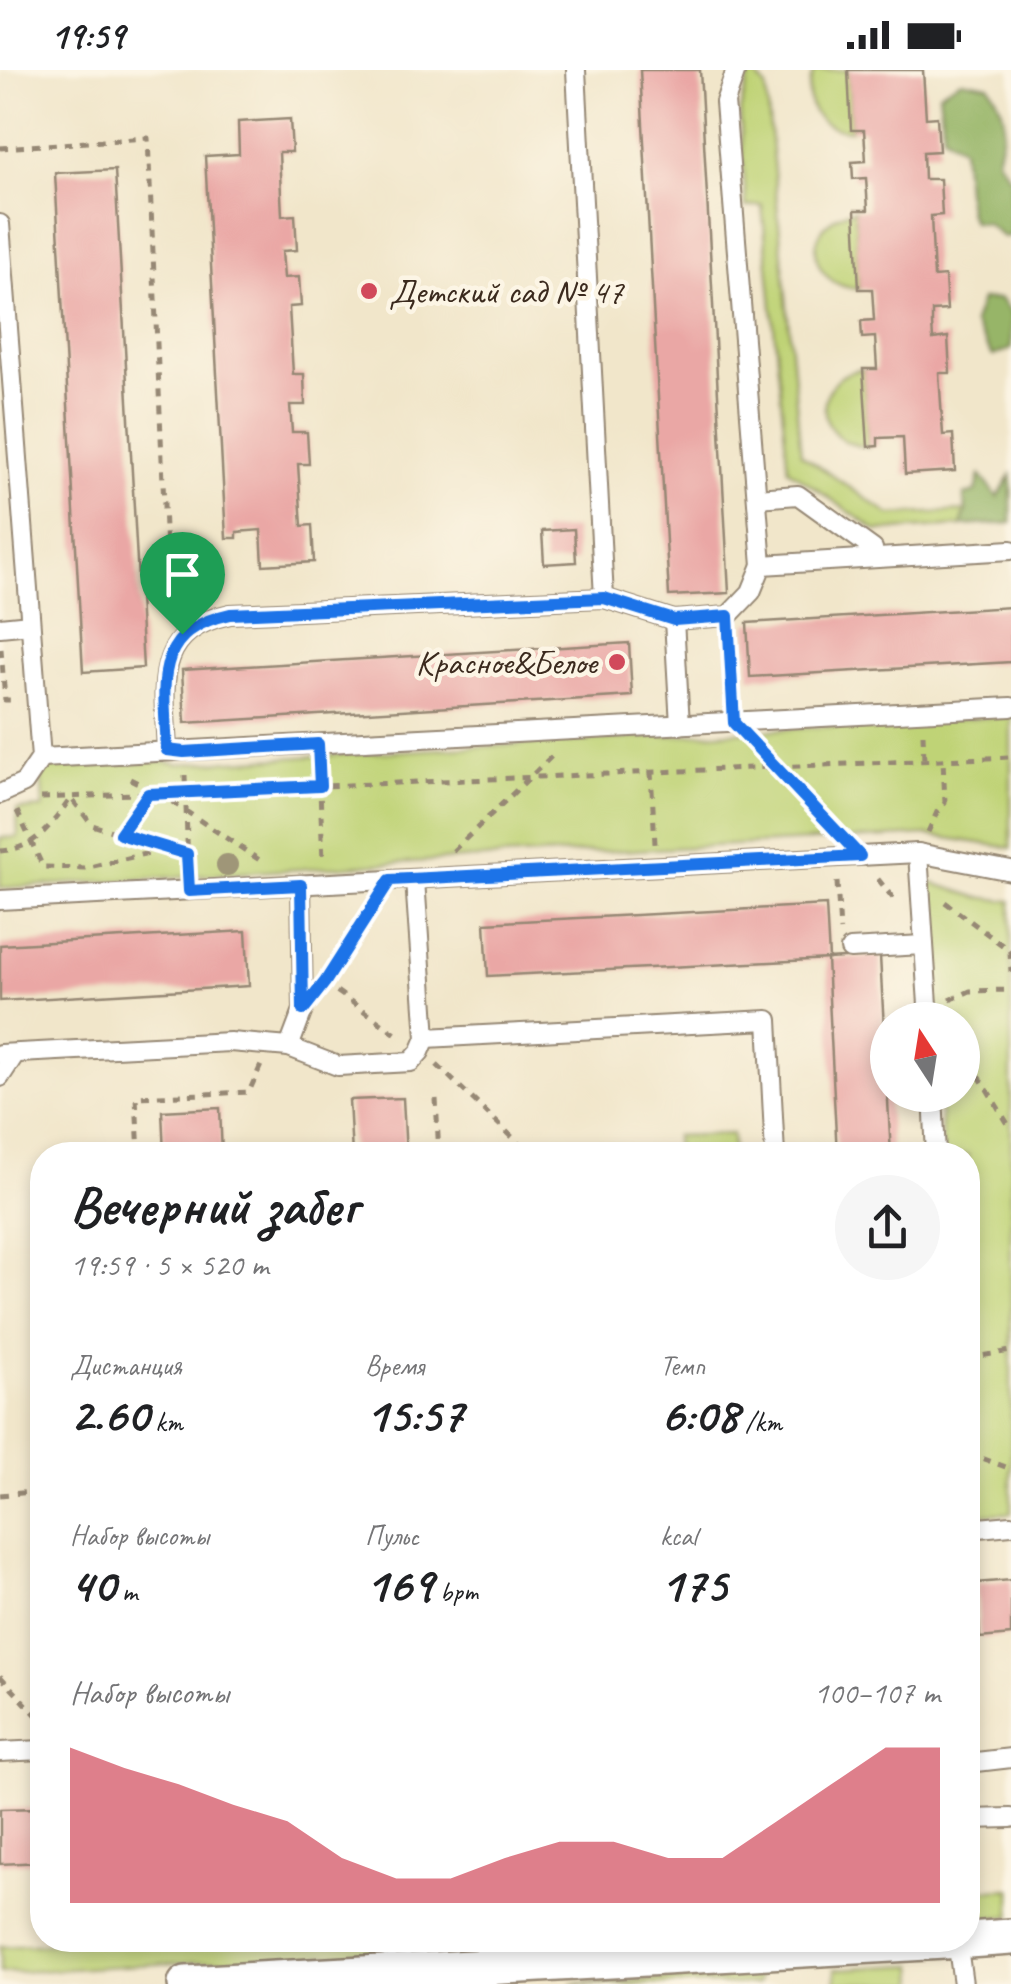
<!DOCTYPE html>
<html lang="ru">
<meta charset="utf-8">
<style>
:root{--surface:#fff;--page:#f6f6f6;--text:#202124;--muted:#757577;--accent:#d1495b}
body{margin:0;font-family:Caveat,sans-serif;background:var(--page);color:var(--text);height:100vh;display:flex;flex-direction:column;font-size:38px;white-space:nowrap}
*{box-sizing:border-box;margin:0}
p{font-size:32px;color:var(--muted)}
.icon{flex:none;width:55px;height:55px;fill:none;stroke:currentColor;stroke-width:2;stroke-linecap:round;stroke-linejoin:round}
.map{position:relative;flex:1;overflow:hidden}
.drawer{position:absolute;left:30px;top:1072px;width:950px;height:810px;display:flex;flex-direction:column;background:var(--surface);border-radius:40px;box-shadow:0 5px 15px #0003}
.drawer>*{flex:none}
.needle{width:65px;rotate:348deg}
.buttons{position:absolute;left:870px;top:932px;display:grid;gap:20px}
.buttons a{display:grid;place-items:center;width:110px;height:110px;border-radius:50%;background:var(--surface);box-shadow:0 5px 15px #0003;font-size:50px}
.pin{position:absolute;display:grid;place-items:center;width:85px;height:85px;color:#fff;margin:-102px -42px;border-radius:50% 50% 50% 0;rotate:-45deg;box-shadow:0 0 10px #0007}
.pin .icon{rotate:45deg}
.round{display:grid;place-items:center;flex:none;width:105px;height:105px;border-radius:52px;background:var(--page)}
.head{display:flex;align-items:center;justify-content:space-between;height:170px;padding:0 40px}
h1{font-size:55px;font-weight:800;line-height:75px}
.metrics{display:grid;grid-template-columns:repeat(3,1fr);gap:15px;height:170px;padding:10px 40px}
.metrics div{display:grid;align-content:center}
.metrics b{font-size:50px;font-weight:800}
.metrics small{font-size:28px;font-weight:400}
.metrics p{font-size:28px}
.chart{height:280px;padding:20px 40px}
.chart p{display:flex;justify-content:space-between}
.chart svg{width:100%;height:180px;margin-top:10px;fill:var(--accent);opacity:.7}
.status{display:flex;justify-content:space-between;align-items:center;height:70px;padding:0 50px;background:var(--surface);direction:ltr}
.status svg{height:28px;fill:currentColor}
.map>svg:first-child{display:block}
</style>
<div class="status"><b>19:59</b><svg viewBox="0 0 49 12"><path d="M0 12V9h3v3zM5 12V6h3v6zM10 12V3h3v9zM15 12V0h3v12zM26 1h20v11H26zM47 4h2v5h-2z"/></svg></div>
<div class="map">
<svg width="1011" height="1914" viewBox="0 0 1011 1914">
<rect width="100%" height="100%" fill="#fcf5e5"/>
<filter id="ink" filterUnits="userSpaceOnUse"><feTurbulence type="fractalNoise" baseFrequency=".01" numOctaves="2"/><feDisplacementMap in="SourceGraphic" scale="20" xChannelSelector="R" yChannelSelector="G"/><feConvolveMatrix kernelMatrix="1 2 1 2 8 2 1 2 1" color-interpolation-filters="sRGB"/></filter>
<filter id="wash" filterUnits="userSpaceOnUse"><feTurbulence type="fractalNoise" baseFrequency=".0048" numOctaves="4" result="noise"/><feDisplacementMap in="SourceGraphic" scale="40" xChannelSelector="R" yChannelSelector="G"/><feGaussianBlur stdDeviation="2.25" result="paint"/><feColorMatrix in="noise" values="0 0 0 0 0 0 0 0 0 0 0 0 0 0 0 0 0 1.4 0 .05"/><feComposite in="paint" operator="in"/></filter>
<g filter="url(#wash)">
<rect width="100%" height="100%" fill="#f1e6ca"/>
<!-- green -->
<g fill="#bfd376" stroke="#7d7e4a" stroke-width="2.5">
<polygon points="751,0 766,17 801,384 890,445 966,441 961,456 877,461 788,399 762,135 746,137 740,41"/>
<path d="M 815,0 L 848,0 L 851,60 C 816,60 799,31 815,0 Z"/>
<path d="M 855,140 L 859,219 C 804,216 801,150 855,140 Z"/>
<path d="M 863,299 L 868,377 C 813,374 809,306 863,299 Z"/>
<polygon points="1011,646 1011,778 927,765 444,790 0,818 0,768 18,767 17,740 43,738 41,698 163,691 179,694"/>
<polygon points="926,811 977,827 1011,831 1011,1443 968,1445 968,1085 943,1085 939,1025 962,1025 962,950 934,950"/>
<polygon points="732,1064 733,1085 676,1085 675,1066"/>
<polygon points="1011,1819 1011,1846 971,1849 968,1821"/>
<polygon points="123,1870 579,1870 0,1903 0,1877"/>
<polygon points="915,1895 916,1914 836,1914 835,1899"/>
<polygon points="758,1902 758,1914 571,1914"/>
</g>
<!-- forest -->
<g fill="#97b567" stroke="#697042" stroke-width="2.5">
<path d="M 961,10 L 989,15 C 1010,47 1005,53 997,89 L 1011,109 L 1011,166 L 1003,167 L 986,153 L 973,152 L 968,142 L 962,78 L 944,65 L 939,23 Z"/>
<polygon points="1000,229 1011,244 1011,279 993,286 973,253 981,230"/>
<polygon points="980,405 998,427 1011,405 1011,453 961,456 966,441 964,425 976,422"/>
</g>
<g id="blocks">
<!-- building -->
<g fill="#eaa7a5">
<polygon points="640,0 700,0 729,523 669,526"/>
<polygon points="848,0 923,0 926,48 937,47 939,81 923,82 924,109 940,109 942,145 931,146 934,207 945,206 947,240 932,241 932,254 933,269 948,267 950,303 939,303 943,365 953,364 955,401 905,404 903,367 878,368 878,376 868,377 863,299 877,299 875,267 862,268 861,251 874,250 873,234 872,219 859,219 855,140 868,140 866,108 853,109 852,92 866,91 864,60 851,60"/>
<polygon points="290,49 292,82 279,82 282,146 295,145 297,180 282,181 284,208 299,207 301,236 289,237 293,304 304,304 305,335 290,335 292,362 307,362 309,394 298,394 302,456 312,455 314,492 263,495 261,460 237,462 237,468 226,468 205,86 239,84 238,52"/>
<polygon points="115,100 143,598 83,602 55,103"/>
<polygon points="574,459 576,492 544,494 542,461"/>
<polygon points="1011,537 1011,592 750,607 747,553"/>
<polygon points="629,573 632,626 185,653 182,600"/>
<polygon points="826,835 829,889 488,906 485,853"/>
<polygon points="246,861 249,916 0,931 0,875"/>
<polygon points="880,886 891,1085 837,1085 827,889"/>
<polygon points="403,1028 406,1085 352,1085 349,1030"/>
<polygon points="220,1038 222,1085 164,1085 162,1041"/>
<polygon points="1011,1510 1011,1565 980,1568 976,1513"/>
<polygon points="42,1738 42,1792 0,1794 0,1739"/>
</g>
</g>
</g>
<g filter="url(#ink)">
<use href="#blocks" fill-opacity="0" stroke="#968874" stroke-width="2.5"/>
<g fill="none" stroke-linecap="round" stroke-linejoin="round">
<defs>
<g id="lane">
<polyline points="576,0 604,528"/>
<polyline points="736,0 725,32 762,495"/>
<polyline points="0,154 41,688 24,713 0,724"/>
<polyline points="757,428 798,425 873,479 871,488"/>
<polyline points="674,550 680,655"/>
<polyline points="0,557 30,554"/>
<path d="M 167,680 C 164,615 152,561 230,544 L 604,528 L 674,550 L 728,546 L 751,522 L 762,495 L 1011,480"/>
<polyline points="41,688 1011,637"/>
<polyline points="918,783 929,950"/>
<polyline points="0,830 918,783 1011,801"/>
<polyline points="850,879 923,875"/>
<polyline points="426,968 768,950 775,1085"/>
<polyline points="289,977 303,940 301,815"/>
<polyline points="0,984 230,972 289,977 338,996 411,992 420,982 426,968 415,810"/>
<polyline points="0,1007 15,984"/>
<polyline points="933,1025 936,1085"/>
<polyline points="968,1459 1011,1455"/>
<polyline points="0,1682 42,1680"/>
<polyline points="968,1693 1011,1688"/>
<polyline points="968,1749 1011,1748"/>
<polyline points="957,1870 963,1914"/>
</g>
<g id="street">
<polyline points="968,1870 1011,1867"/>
<polyline points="186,1914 962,1870"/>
</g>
</defs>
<!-- lane casing -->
<use href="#lane" stroke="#968874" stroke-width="22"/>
<!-- street casing -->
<use href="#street" stroke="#968874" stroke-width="40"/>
<!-- path -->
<g stroke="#968874" stroke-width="5" stroke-dasharray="8 8" stroke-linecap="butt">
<polyline points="0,78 148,68 168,527 174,543"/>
<polyline points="729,566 732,630"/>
<polyline points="1,579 5,630 13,630"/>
<polyline points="923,664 924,691"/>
<polyline points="753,673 838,763"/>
<polyline points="319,697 323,791"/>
<polyline points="651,702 655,774"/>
<polyline points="185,705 188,799"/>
<polyline points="130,709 160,724 264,793"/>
<polyline points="41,728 1011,687"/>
<polyline points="17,741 43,797 85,798 149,783"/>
<polyline points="928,762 937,742 945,733 943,690"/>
<polyline points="120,764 147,725"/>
<path d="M 0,781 C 36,779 51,755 71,728 L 92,755 L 187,784"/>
<polyline points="453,781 553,685"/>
<polyline points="878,809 896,832"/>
<polyline points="837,812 840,861"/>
<polyline points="945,832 1010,881"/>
<polyline points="1010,881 1011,902"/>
<polyline points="327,909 375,834"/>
<polyline points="324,912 400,967"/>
<polyline points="950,930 970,921 1011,920"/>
<polyline points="962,978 1011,1059"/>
<polyline points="437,995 531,1085"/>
<polyline points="436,1029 439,1085"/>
<polyline points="139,1085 136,1027 249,1022 261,995"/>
<polyline points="968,1288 1011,1281"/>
<polyline points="968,1383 1011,1399"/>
<polyline points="0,1425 42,1421"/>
<polyline points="0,1606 42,1651"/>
</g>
<!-- lane -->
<use href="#lane" stroke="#fff" stroke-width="18"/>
<!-- street -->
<use href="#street" stroke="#fff" stroke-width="35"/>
</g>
<!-- trees -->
<circle fill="#9f9678" cx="227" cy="795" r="11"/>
</g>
<g fill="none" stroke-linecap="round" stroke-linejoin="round" filter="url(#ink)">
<defs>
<path id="route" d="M 604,528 L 674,550 L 728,546 L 734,653 L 860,786 L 390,810 L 325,912 L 303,940 L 301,815 L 189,821 L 187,784 L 120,764 L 148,724 L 320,716 L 318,674 L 184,682 L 167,680 C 164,615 151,561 230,544 Z"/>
</defs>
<!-- route casing -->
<use href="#route" stroke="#fff" stroke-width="20"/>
<!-- route -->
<use href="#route" stroke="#1a73e8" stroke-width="12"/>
</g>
<!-- markers -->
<g fill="#d1495b" stroke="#fcf5e5" stroke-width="4">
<circle cx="369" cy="221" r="10"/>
<circle cx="617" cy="592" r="10"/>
</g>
<g text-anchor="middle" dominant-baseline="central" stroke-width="9" stroke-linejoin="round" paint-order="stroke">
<!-- poi labels -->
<g font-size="35" fill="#3b2a1e" stroke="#fcf5e5" text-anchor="start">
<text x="389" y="221">Детский сад № 47</text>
<text x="597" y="592" text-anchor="end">Красное&amp;Белое</text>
</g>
</g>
</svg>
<div class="buttons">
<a><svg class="needle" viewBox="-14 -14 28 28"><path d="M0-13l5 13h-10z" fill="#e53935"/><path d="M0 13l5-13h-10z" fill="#757577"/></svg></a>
</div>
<div class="pin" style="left:182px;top:564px;background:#1e9e55"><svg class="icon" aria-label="arrive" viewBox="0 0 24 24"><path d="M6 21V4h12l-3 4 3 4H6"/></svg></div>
<section class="drawer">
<div class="head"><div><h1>Вечерний забег</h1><p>19:59 · 5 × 520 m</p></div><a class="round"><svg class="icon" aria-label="share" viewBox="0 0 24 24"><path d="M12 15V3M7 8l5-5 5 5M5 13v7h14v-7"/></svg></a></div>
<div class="metrics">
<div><p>Дистанция</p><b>2.60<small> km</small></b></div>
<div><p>Время</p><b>15:57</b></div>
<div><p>Темп</p><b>6:08<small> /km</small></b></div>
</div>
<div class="metrics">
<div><p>Набор высоты</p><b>40<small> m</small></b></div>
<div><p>Пульс</p><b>169<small> bpm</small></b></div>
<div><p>kcal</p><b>175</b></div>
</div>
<div class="chart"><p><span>Набор высоты</span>100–107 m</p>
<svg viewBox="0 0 160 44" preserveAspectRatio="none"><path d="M0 44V6L10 11L20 15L30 20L40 24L50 33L60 38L70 38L80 33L90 29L100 29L110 33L120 33L130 24L140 15L150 6L160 6V44z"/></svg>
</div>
</section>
</div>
